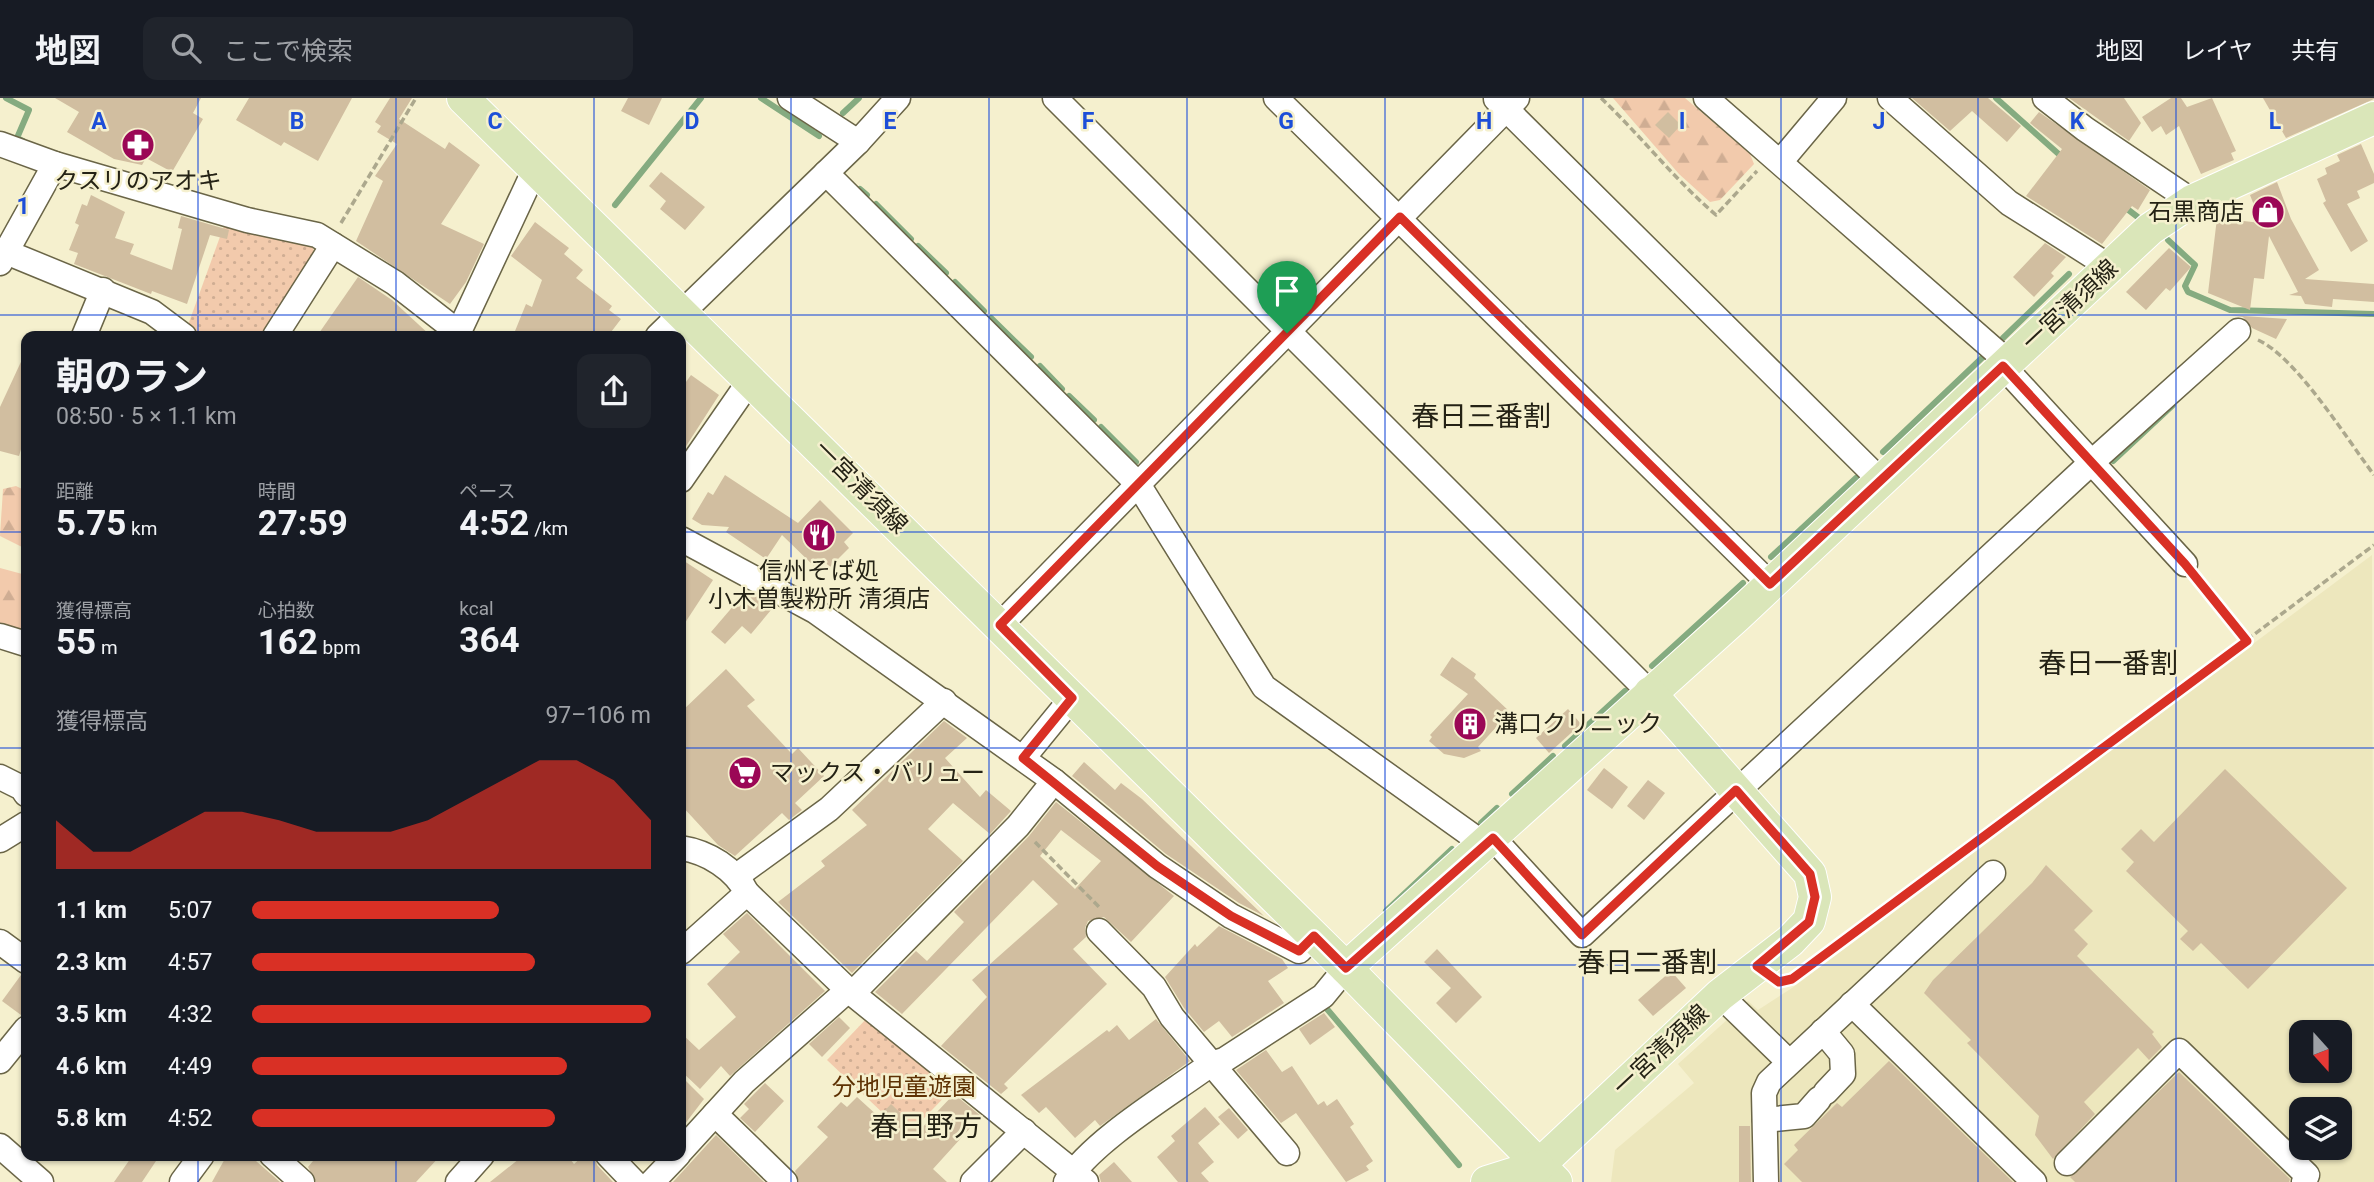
<!DOCTYPE html>
<html lang="ja">
<meta charset="utf-8">
<style>
:root{--surface:#171b24;--page:#20242c;--text:#f1f3f6;--muted:#9ea1a6;--line:#363941;--accent:#d93025}
body{margin:0;font-family:Roboto,"Noto Sans JP",sans-serif;background:var(--page);color:var(--text);height:100vh;display:flex;flex-direction:column;font-size:26px;white-space:nowrap}
*{box-sizing:border-box;margin:0}
p{font-size:23px;color:var(--muted)}
.icon{flex:none;width:38px;height:38px;fill:none;stroke:currentColor;stroke-width:2;stroke-linecap:round;stroke-linejoin:round}
.map{position:relative;flex:1;overflow:hidden}
.side{position:absolute;left:21px;top:233px;width:665px;height:830px;display:flex;flex-direction:column;background:var(--surface);border-radius:14px;box-shadow:0 2px 5px #0004}
.side>*{flex:none}
.needle{width:46px;rotate:159deg}
.controls{position:absolute;left:2289px;top:922px;display:grid;gap:14px}
.controls a{display:grid;place-items:center;width:63px;height:63px;border-radius:14px;background:var(--surface);box-shadow:0 2px 5px #0004;font-size:35px}
.pin{position:absolute;display:grid;place-items:center;width:60px;height:60px;color:#fff;margin:-72px -30px;border-radius:50% 50% 50% 0;rotate:-45deg;box-shadow:0 0 7px #0007}
.pin .icon{rotate:45deg}
.round{display:grid;place-items:center;flex:none;width:74px;height:74px;border-radius:14px;background:var(--page)}
.headline{display:flex;align-items:center;justify-content:space-between;height:119px;padding:0 35px}
h1{font-size:38px;font-weight:700;line-height:52px}
.metrics{display:grid;grid-template-columns:repeat(3,1fr);gap:10px;height:119px;padding:7px 35px}
.metrics div{display:grid;align-content:center}
.metrics b{font-size:35px;font-weight:700}
.metrics small{font-size:19px;font-weight:400}
.metrics p{font-size:19px}
.chart{height:196px;padding:14px 35px}
.chart p{display:flex;justify-content:space-between}
.chart svg{width:100%;height:126px;margin-top:7px;fill:var(--accent);opacity:.7}
ul{padding:0 35px;list-style:none;font-size:23px}
li{display:grid;grid-template-columns:112px 84px 1fr;align-items:center;height:52px}
li i{height:18px;border-radius:9px;background:var(--accent)}
header{display:flex;align-items:center;gap:42px;box-sizing:border-box;height:98px;padding:0 35px;background:var(--surface);border-bottom:2px solid var(--line)}
header strong{font-size:33px}
nav{display:flex;gap:38px;margin-inline-start:auto;font-size:24px}
.search{width:490px;height:63px;background:var(--page);display:flex;align-items:center;gap:18px;box-sizing:border-box;padding:0 24px;border-radius:14px;color:var(--muted);font-size:26px}
.map>svg:first-child{display:block}
</style>
<header>
<strong>地図</strong>
<div class="search"><svg class="icon" aria-label="search" viewBox="0 0 24 24"><circle cx="10" cy="10" r="6"/><path d="M15 15l6 6"/></svg>ここで検索</div>
<nav><a>地図</a><a>レイヤ</a><a>共有</a></nav>
</header>
<div class="map">
<svg width="2374" height="1084" viewBox="0 0 2374 1084">
<defs>
<pattern id="green-dots" width="8" height="8" patternUnits="userSpaceOnUse" patternTransform="scale(1.75)"><rect width="8" height="8" fill="#f2caac"/><path d="M2 2h.1M6 6h.1" fill="none" stroke="#cfad93" stroke-width="1.8" stroke-linecap="round"/></pattern>
<pattern id="forest-firs" width="22" height="20" patternUnits="userSpaceOnUse" patternTransform="scale(1.75)"><rect width="22" height="20" fill="#f2caac"/><path d="M5 1l3.5 6h-7zM16 11l3.5 6h-7z" fill="#cfad93"/></pattern>
</defs>
<rect width="100%" height="100%" fill="#f5f0ce"/>
<!-- built -->
<path fill="#ede7bd" fill-rule="evenodd" d="M 2372,457 L 2374,1084 L 1611,1084 L 1615,1052 L 1694,985 L 1678,966 L 1748,903 L 1758,912 L 1792,890 ZM 2301,934 L 2340,934 L 2340,973 L 2301,973 ZM 2301,1012 L 2340,1012 L 2340,1050 L 2301,1050 Z"/>
<!-- green -->
<g fill="url(#green-dots)">
<polygon points="225,125 311,145 316,158 264,238 202,238 188,227"/>
<polygon points="869,918 955,988 907,1038 827,962"/>
</g>
<!-- forest -->
<g fill="url(#forest-firs)">
<polygon points="1613,0 1685,0 1750,56 1754,66 1720,102 1710,104 1679,76"/>
<polygon points="16,388 26,393 26,451 0,438 3,391"/>
<polygon points="0,470 26,477 26,536 0,531"/>
</g>
<g fill="none" stroke-linecap="round" stroke-linejoin="round">
<!-- stream -->
<g stroke="#85ab80" stroke-width="6">
<polyline points="6,0 29,12 17,40 23,43"/>
<polyline points="761,0 819,38"/>
<polyline points="1996,0 2062,59"/>
<polyline points="843,15 859,0"/>
<polyline points="860,91 867,97"/>
<polyline points="876,106 911,141"/>
<polyline points="615,107 701,0"/>
<polyline points="2122,107 2139,120"/>
<polyline points="2168,142 2195,167 2185,188 2188,194 2230,212 2374,216"/>
<polyline points="918,148 946,175"/>
<polyline points="955,184 984,213"/>
<polyline points="991,220 1031,259"/>
<polyline points="2003,240 2069,176"/>
<polyline points="1040,268 1062,291"/>
<polyline points="1069,298 1094,322"/>
<polyline points="1101,329 1136,364"/>
<polyline points="1883,354 1984,258"/>
<polyline points="2113,363 2173,307"/>
<polyline points="1771,459 1856,380"/>
<polyline points="1652,568 1743,485"/>
<polyline points="1565,648 1625,593"/>
<polyline points="1512,696 1553,658"/>
<polyline points="1481,725 1497,710"/>
<polyline points="1386,813 1452,751"/>
<polyline points="1327,911 1459,1067"/>
</g>
</g>
<!-- building -->
<g fill="#d1bea0" fill-rule="evenodd">
<polygon points="55,0 201,0 193,15 203,21 172,74 146,60 142,67 114,61 67,34 79,14"/>
<polygon points="249,0 352,0 318,63 284,44 281,48 236,22"/>
<polygon points="390,0 412,0 399,21 445,51 449,44 480,67 441,126 484,146 466,184 450,206 356,143 383,83 375,78 397,46 377,34 381,28 375,24"/>
<polygon points="628,0 662,0 649,27 621,13"/>
<polygon points="1912,0 1988,0 2021,28 2007,44 1972,13 1950,33"/>
<polygon points="2069,0 2124,0 2141,25 2129,43"/>
<polygon points="2171,0 2181,0 2187,9 2212,0 2236,53 2231,55 2234,62 2201,76 2179,28 2166,37 2161,28 2152,34 2142,19"/>
<polygon points="2263,0 2374,0 2374,1 2286,40"/>
<polygon points="1668,14 1681,27 1669,40 1655,27"/>
<polygon points="2039,14 2150,92 2138,112 2132,108 2102,146 2026,98 2062,51 2030,25"/>
<polygon points="2361,46 2374,76 2374,85 2357,93 2360,100 2347,106 2368,143 2351,154 2323,105 2326,103 2317,81 2327,76 2325,70 2340,63 2337,57"/>
<polygon points="661,74 705,109 685,132 660,111 666,103 649,88"/>
<polygon points="2277,84 2291,121 2319,172 2305,181 2374,186 2374,204 2333,201 2332,209 2305,206 2301,198 2289,197 2298,194 2269,138 2264,181 2254,180 2250,212 2208,195 2217,120 2261,125 2250,97"/>
<polygon points="91,97 125,114 115,140 134,146 130,156 172,172 182,131 178,130 181,118 229,132 227,141 210,137 187,206 152,193 151,196 74,166 78,155 69,152 79,127 75,125 82,106 87,108"/>
<polygon points="535,124 569,150 564,156 583,172 576,180 612,208 609,212 621,221 608,238 513,238 526,206 532,209 542,182 511,158"/>
<polygon points="2045,145 2066,159 2051,175 2054,178 2034,199 2013,179"/>
<polygon points="2169,150 2191,169 2170,193 2166,190 2146,212 2126,194"/>
<polygon points="358,179 392,202 431,238 317,238"/>
<polygon points="2229,217 2287,221 2276,241 2252,230 2243,219"/>
<polygon points="26,253 26,335 19,358 0,353 0,309"/>
<polygon points="691,277 719,297 681,356 681,291"/>
<polygon points="725,377 798,425 820,402 853,435 844,444 849,450 830,469 825,464 817,471 782,437 766,461 726,434 729,429 702,427 692,421 708,394 713,397"/>
<polygon points="681,461 713,482 681,531"/>
<polygon points="750,495 769,505 767,509 771,512 751,536 742,528 725,546 711,534 735,506 739,509"/>
<polygon points="1452,559 1476,576 1474,580 1510,614 1478,649 1481,653 1464,660 1444,656 1429,643 1432,639 1430,637 1468,596 1440,577"/>
<polygon points="726,571 755,602 747,608 792,656 798,650 824,678 795,705 802,712 789,722 782,715 735,758 718,747 681,707 681,614"/>
<polygon points="1568,611 1581,626 1549,655 1536,640"/>
<polygon points="944,623 967,640 945,660 980,699 986,692 1011,713 990,736 953,705 928,731 963,763 852,875 778,804 825,768 821,763 867,727 852,712"/>
<polygon points="1084,664 1115,692 1121,685 1142,701 1264,818 1239,805 1166,756 1072,678"/>
<polygon points="1604,670 1628,689 1612,711 1587,692"/>
<polygon points="2225,671 2347,790 2248,891 2201,845 2193,853 2180,841 2188,833 2126,773 2134,764 2121,751 2141,731 2154,744"/>
<polygon points="1648,682 1665,695 1644,722 1627,708"/>
<path d="M 1056,704 L 1174,798 L 1131,844 L 1104,819 L 1088,823 L 1085,830 L 1086,839 L 1073,851 L 1107,886 L 1004,986 L 1008,990 L 1001,996 L 941,948 L 987,899 L 972,882 L 1058,806 L 1033,782 L 902,916 L 875,894 L 916,853 L 927,863 L 964,824 L 954,814 L 1029,738 ZM 1061,732 L 1101,763 L 1075,791 L 1040,758 Z"/>
<polygon points="2046,767 2093,813 2074,832 2088,846 2077,858 2154,934 2152,936 2162,949 2149,962 2138,950 2084,1004 2095,1016 2053,1061 2035,1037 2039,1018 1967,945 1971,942 1924,895 1933,882 2032,785"/>
<polygon points="747,815 825,893 730,978 721,968 700,991 681,973 681,935 699,952 736,919 707,886 740,854 723,836"/>
<polygon points="1219,828 1282,861 1288,870 1268,883 1284,905 1232,939 1219,923 1204,934 1184,910 1165,879 1195,846 1197,849"/>
<polygon points="1437,851 1482,899 1456,925 1436,905 1451,890 1424,864"/>
<polygon points="1671,873 1686,890 1653,918 1638,902"/>
<polygon points="21,877 26,878 26,916 21,917 2,903"/>
<polygon points="1324,915 1335,929 1310,947 1299,931"/>
<polygon points="839,919 850,930 822,959 809,946"/>
<polygon points="1156,921 1190,963 1100,1028 1095,1022 1075,1040 1046,1009 1039,1015 1021,997 1107,932 1109,934 1117,927 1129,942"/>
<polygon points="1266,952 1282,974 1292,968 1318,1007 1324,1003 1327,1008 1337,1001 1354,1026 1350,1029 1373,1063 1366,1068 1369,1072 1346,1084 1296,1015 1281,1025 1236,972"/>
<polygon points="1889,963 2013,1084 1802,1084 1784,1066 1798,1052 1794,1047 1837,1005 1842,1009"/>
<polygon points="2179,974 2290,1081 2289,1084 2075,1084 2070,1079"/>
<polygon points="681,978 704,1001 681,1031"/>
<polygon points="765,985 784,1003 755,1034 740,1020 749,1011 744,1006"/>
<polygon points="954,996 981,1018 933,1071 947,1084 799,1084 795,1073 828,1039 817,1029 841,1004 847,1009 857,999 879,1019 891,1006 919,1033"/>
<polygon points="1205,1009 1220,1026 1198,1045 1214,1064 1201,1075 1209,1084 1178,1084 1157,1059 1175,1043 1171,1038"/>
<polygon points="1229,1010 1248,1032 1238,1041 1218,1019"/>
<polygon points="1739,1028 1750,1028 1751,1084 1739,1084"/>
<polygon points="716,1037 764,1084 673,1084"/>
<polygon points="133,1057 160,1057 142,1084 114,1084"/>
<polygon points="227,1057 249,1057 280,1084 212,1084"/>
<polygon points="318,1057 441,1057 416,1084 316,1084 308,1069"/>
<polygon points="524,1057 567,1057 574,1066 584,1057 594,1057 597,1067 613,1084 490,1084"/>
<polygon points="1114,1064 1132,1084 1101,1084 1099,1077"/>
</g>
<g fill="none" stroke-linecap="round" stroke-linejoin="round">
<defs>
<g id="minor">
<polyline points="790,0 858,44"/>
<polyline points="1055,0 1650,595"/>
<polyline points="1276,0 1770,486"/>
<polyline points="1706,0 2008,264"/>
<polyline points="1890,0 2009,105 2110,169"/>
<polyline points="2045,0 2085,31 2192,103"/>
<polyline points="1496,1 1881,383"/>
<polyline points="0,46 55,66 247,122 317,137 395,185 458,234"/>
<polyline points="1781,63 1834,0"/>
<polyline points="826,75 1138,386 1264,589 1485,747"/>
<polyline points="6,154 152,214 184,238"/>
<polyline points="0,165 55,66"/>
<polyline points="84,238 103,192"/>
<polyline points="275,238 333,147"/>
<polyline points="457,238 535,71"/>
<polyline points="658,238 858,44 898,0"/>
<polyline points="2003,268 2185,466"/>
<polyline points="681,382 751,281"/>
<polyline points="681,441 815,513 1054,683 1157,768 1231,818 1299,853 1314,838"/>
<polyline points="1000,527 1517,0"/>
<polyline points="0,538 26,546"/>
<polyline points="1023,660 1072,600"/>
<polyline points="0,679 22,690 26,696"/>
<polyline points="1493,740 1582,837 2092,364 2238,233"/>
<polyline points="0,742 26,726"/>
<path d="M 681,750 C 708,754 735,771 747,795 L 848,892 L 1086,1084"/>
<polyline points="738,777 829,711 944,603"/>
<polyline points="1099,833 1154,889 1172,919 1287,1055"/>
<polyline points="0,844 26,863"/>
<polyline points="681,854 747,795"/>
<polyline points="853,895 1018,728 1054,683"/>
<polyline points="1720,897 1789,964"/>
<polyline points="1852,906 2034,1084"/>
<polyline points="1823,933 1842,956 1843,976 1826,994"/>
<polyline points="0,963 26,931"/>
<polyline points="715,1016 785,1084"/>
<polyline points="1765,1022 1804,1018 1819,1001"/>
<polyline points="0,1048 41,1084"/>
<polyline points="681,1053 744,984 848,892"/>
<polyline points="272,1057 302,1084"/>
<polyline points="608,1057 634,1084"/>
<polyline points="2067,1065 2179,953 2307,1077 2304,1084"/>
<polyline points="182,1084 202,1057"/>
<polyline points="458,1084 482,1057"/>
<polyline points="652,1084 678,1057"/>
<polyline points="973,1084 1024,1033"/>
<path d="M 1066,1084 C 1094,1041 1169,997 1211,966 L 1224,962 L 1323,898 L 1346,870"/>
<polyline points="1766,1084 1764,995 1769,984 1993,775"/>
</g>
<g id="major">
<polyline points="463,0 1346,870 1556,1084"/>
<polyline points="1346,870 1737,518 2150,131 2192,103 2374,20"/>
<polyline points="1527,1083 1538,1068 1720,897 1790,843 1809,823 1815,799 1810,776 1650,595"/>
<polyline points="1487,1084 1538,1068"/>
</g>
</defs>
<!-- minor casing -->
<use href="#minor" stroke="#6a6547" stroke-width="27"/>
<!-- major casing -->
<use href="#major" stroke="#fff" stroke-width="34"/>
<!-- path -->
<g stroke="#aca88d" stroke-width="3.5" stroke-dasharray="7 3.5" stroke-linecap="butt">
<path d="M 1601,0 C 1641,38 1674,81 1716,117 L 1757,73"/>
<polyline points="341,125 416,0"/>
<path d="M 2258,242 C 2296,259 2347,341 2374,377"/>
<polyline points="2198,482 2247,543"/>
<polyline points="1035,744 1101,811"/>
<polyline points="1782,883 1792,881 2374,447"/>
</g>
<!-- minor -->
<use href="#minor" stroke="#fff" stroke-width="24"/>
<!-- major -->
<use href="#major" stroke="#dae6b9" stroke-width="32"/>
</g>
<g fill="none" stroke-linecap="round" stroke-linejoin="round">
<defs>
<polygon id="route" points="1400,119 1770,486 2003,268 2185,466 2247,543 1792,881 1779,884 1757,868 1809,824 1815,799 1810,776 1736,692 1582,837 1493,740 1346,870 1314,838 1299,853 1231,818 1157,768 1023,660 1072,600 1000,527"/>
</defs>
<!-- route casing -->
<use href="#route" stroke="#fff" stroke-width="14"/>
<!-- route -->
<use href="#route" stroke="#d93025" stroke-width="9"/>
</g>
<!-- grid -->
<path fill="none" stroke="#1d4ed8" stroke-width="2" stroke-opacity="0.55" d="M 198,0 L 198,238M 396,0 L 396,238M 594,0 L 594,238M 791,0 L 791,1084M 989,0 L 989,1084M 1187,0 L 1187,1084M 1385,0 L 1385,1084M 1583,0 L 1583,1084M 1781,0 L 1781,1084M 1978,0 L 1978,1084M 2176,0 L 2176,1084M 0,217 L 2374,217M 0,434 L 26,434M 681,434 L 2374,434M 0,650 L 26,650M 681,650 L 2374,650M 0,867 L 26,867M 681,867 L 2374,867M 198,1057 L 198,1084M 396,1057 L 396,1084M 594,1057 L 594,1084"/>
<!-- icons -->
<defs>
<symbol id="pharmacy-disc" viewBox="-11 -11 22 22"><circle r="9.5" fill="#9b0756" stroke="#f5f0ce"/><path d="M-2-6h4v4h4v4h-4v4h-4v-4h-4v-4h4Z" fill="#fff"/></symbol>
<symbol id="shop-disc" viewBox="-11 -11 22 22"><circle r="9.5" fill="#9b0756" stroke="#f5f0ce"/><path d="M-5-2.5h2.3a2.7 3.5 0 0 1 5.4 0H5L5.5 6h-11ZM-1.5-2.5h3a1.5 2.3 0 0 0-3 0Z" fill="#fff"/></symbol>
<symbol id="restaurant-disc" viewBox="-11 -11 22 22"><circle r="9.5" fill="#9b0756" stroke="#f5f0ce"/><path d="M-5-6h1v4h1v-4h1v4h1v-4h1v5L-1.5 .5V6h-2V.5L-5-1ZM5-6V6H3V1.5H1.5Q1.5-4 5-6Z" fill="#fff"/></symbol>
<symbol id="building-disc" viewBox="-11 -11 22 22"><circle r="9.5" fill="#9b0756" stroke="#f5f0ce"/><path d="M-4-6H4V6H1V3H-1V6H-4ZM-2.5-4.3h1.7v1.8h-1.7ZM.8-4.3h1.7v1.8H.8ZM-2.5-1h1.7V.8h-1.7ZM.8-1h1.7V.8H.8Z" fill="#fff"/></symbol>
<symbol id="supermarket-disc" viewBox="-11 -11 22 22"><circle r="9.5" fill="#9b0756" stroke="#f5f0ce"/><path d="M-6-5.5h2.5l.6 2H6L4.5 2H-2.5L-4.4-4H-6ZM-1.5 3.2a1.3 1.3 0 1 0 .1 0ZM3 3.2a1.3 1.3 0 1 0 .1 0Z" fill="#fff"/></symbol>
</defs>
<g fill-rule="evenodd">
<use href="#pharmacy-disc" x="119" y="28" width="38" height="38"/>
<use href="#shop-disc" x="2249" y="95" width="38" height="38"/>
<use href="#restaurant-disc" x="800" y="418" width="38" height="38"/>
<use href="#building-disc" x="1451" y="607" width="38" height="38"/>
<use href="#supermarket-disc" x="726" y="656" width="38" height="38"/>
</g>
<g text-anchor="middle" dominant-baseline="central" stroke-width="5" stroke-linejoin="round" paint-order="stroke">
<!-- poi labels -->
<g font-size="24" fill="#242215" stroke="#f5f0ce">
<text x="138" y="83">クスリのアオキ</text>
<text x="2244" y="114" text-anchor="end">石黒商店</text>
<text x="819" y="473">信州そば処<tspan x="819" dy="28">小木曽製粉所 清須店</tspan></text>
<text x="1494" y="626" text-anchor="start">溝口クリニック</text>
<text x="770" y="675" text-anchor="start">マックス・バリュー</text>
</g>
<!-- street labels -->
<g font-size="24" fill="#242215" stroke="#f5f0ce">
<text transform="translate(2070 207) rotate(-43)">一宮清須線</text>
<text transform="translate(861 389) rotate(45)">一宮清須線</text>
<text transform="translate(1661 952) rotate(-43)">一宮清須線</text>
</g>
<!-- park labels -->
<g font-size="24" fill="#5e3204" stroke="#f5f0ce">
<text x="904" y="989">分地児童遊園</text>
</g>
<!-- quarter labels -->
<g font-size="28" fill="#242215" stroke="#f5f0ce">
<text x="1481" y="318">春日三番割</text>
<text x="2108" y="565">春日一番割</text>
<text x="1647" y="864">春日二番割</text>
<text x="926" y="1028">春日野方</text>
</g>
</g>
<g font-size="23" text-anchor="middle" font-weight="bold" fill="#1d4ed8" stroke="#f5f0ce" stroke-width="5" stroke-linejoin="round" paint-order="stroke">
<text x="99" y="31">A</text>
<text x="297" y="31">B</text>
<text x="495" y="31">C</text>
<text x="692" y="31">D</text>
<text x="890" y="31">E</text>
<text x="1088" y="31">F</text>
<text x="1286" y="31">G</text>
<text x="1484" y="31">H</text>
<text x="1682" y="31">I</text>
<text x="1879" y="31">J</text>
<text x="2077" y="31">K</text>
<text x="2275" y="31">L</text>
<text x="23" y="116">1</text>
</g>
</svg>
<div class="controls">
<a><svg class="needle" viewBox="-14 -14 28 28"><path d="M0-13l5 13h-10z" fill="#e53935"/><path d="M0 13l5-13h-10z" fill="#9ea1a6"/></svg></a>
<a><svg class="icon" aria-label="layers" viewBox="0 0 24 24"><path d="M12 4l9 5-9 5-9-5zM3 14l9 5 9-5"/></svg></a>
</div>
<div class="pin" style="left:1287px;top:235px;background:#1e9e55"><svg class="icon" aria-label="arrive" viewBox="0 0 24 24"><path d="M6 21V4h12l-3 4 3 4H6"/></svg></div>
<section class="side">
<div class="headline"><div><h1>朝のラン</h1><p>08:50 · 5 × 1.1 km</p></div><a class="round"><svg class="icon" aria-label="share" viewBox="0 0 24 24"><path d="M12 15V3M7 8l5-5 5 5M5 13v7h14v-7"/></svg></a></div>
<div class="metrics">
<div><p>距離</p><b>5.75<small> km</small></b></div>
<div><p>時間</p><b>27:59</b></div>
<div><p>ペース</p><b>4:52<small> /km</small></b></div>
</div>
<div class="metrics">
<div><p>獲得標高</p><b>55<small> m</small></b></div>
<div><p>心拍数</p><b>162<small> bpm</small></b></div>
<div><p>kcal</p><b>364</b></div>
</div>
<div class="chart"><p><span>獲得標高</span>97–106 m</p>
<svg viewBox="0 0 160 44" preserveAspectRatio="none"><path d="M0 44V27L10 38L20 38L30 31L40 24L50 24L60 27L70 31L80 31L90 31L100 27L110 20L120 13L130 6L140 6L150 13L160 27V44z"/></svg>
</div>
<ul>
<li><b>1.1 km</b>5:07<i style="width:62%"></i></li>
<li><b>2.3 km</b>4:57<i style="width:71%"></i></li>
<li><b>3.5 km</b>4:32<i style="width:100%"></i></li>
<li><b>4.6 km</b>4:49<i style="width:79%"></i></li>
<li><b>5.8 km</b>4:52<i style="width:76%"></i></li>
</ul>
</section>
</div>
